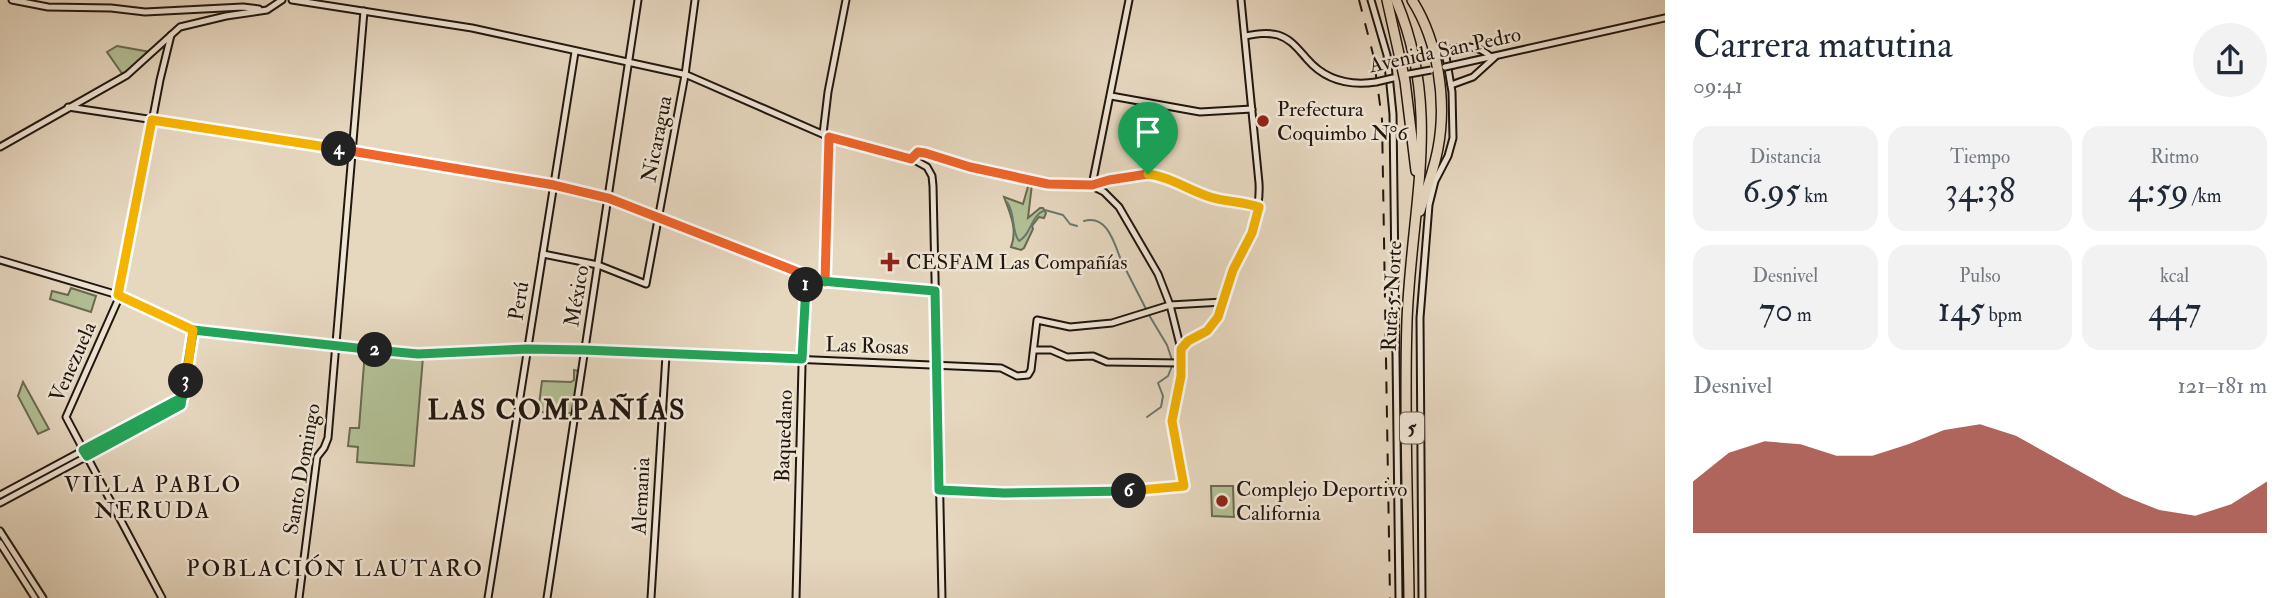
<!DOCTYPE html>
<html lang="es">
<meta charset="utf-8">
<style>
:root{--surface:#fff;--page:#f2f2f3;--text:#1f2937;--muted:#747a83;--accent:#8f2418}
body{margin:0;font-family:"IM FELL Double Pica",serif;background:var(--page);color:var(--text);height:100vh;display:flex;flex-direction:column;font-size:26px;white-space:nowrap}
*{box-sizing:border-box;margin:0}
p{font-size:23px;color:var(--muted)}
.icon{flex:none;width:38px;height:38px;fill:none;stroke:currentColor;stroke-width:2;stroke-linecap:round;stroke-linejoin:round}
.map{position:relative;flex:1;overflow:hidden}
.panel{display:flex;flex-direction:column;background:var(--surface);width:630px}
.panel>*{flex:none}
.pin{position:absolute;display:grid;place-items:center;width:60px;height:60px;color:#fff;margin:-72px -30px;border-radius:50% 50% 50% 0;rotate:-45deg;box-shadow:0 0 7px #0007}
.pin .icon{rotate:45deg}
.km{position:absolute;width:35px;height:35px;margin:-18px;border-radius:50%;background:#222;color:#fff;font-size:19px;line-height:35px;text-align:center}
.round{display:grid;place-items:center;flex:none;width:74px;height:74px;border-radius:37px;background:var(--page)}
.overview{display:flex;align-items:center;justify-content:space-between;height:119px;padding:0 28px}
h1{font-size:38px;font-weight:600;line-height:52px}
.stats{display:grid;grid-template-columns:repeat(3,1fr);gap:10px;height:119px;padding:7px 28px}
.stats div{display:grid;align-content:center;border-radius:18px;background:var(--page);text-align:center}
.stats b{font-size:35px;font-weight:600}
.stats small{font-size:19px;font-weight:400}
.stats p{font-size:19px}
.chart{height:196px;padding:14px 28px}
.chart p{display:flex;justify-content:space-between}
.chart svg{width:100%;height:126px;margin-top:7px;fill:var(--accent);opacity:.7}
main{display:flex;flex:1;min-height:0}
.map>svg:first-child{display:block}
</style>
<main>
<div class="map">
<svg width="1665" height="598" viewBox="0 0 1665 598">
<rect width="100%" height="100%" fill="#e6d7bf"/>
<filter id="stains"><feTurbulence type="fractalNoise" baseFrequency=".00286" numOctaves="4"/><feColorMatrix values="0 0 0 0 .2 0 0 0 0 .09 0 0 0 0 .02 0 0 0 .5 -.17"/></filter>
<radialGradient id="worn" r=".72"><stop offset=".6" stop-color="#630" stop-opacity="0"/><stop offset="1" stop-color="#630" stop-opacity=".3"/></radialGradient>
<!-- green -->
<g fill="#b2bf94" stroke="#696a51" stroke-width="2">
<polygon points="117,46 150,52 134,68 123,75 107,52"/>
<path d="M 1029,183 L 1032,184 L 1028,218 L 1040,208 L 1043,208 L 1046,213 L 1044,218 L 1039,217 L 1032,226 L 1033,229 L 1024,248 L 1021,250 L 1011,247 C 1018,230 1010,213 1004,197 L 1023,204 Z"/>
<polygon points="71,288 96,296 91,312 50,299 52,291 68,295"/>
<polygon points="365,351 423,357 414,466 357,462 358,447 348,446 350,428 359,428"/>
<polygon points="574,370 579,371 573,413 538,412 542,381 571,382 574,380"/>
<polygon points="23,382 49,429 38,434 18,396"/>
<polygon points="1211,486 1233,486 1234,517 1212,516"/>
</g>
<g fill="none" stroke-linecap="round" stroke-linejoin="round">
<!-- stream -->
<g stroke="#67786f" stroke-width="2">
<path d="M 1007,202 C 1016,214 1011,231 1019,241 C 1032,234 1030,216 1045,210 L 1063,215 L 1070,224 L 1077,226"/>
<path d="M 1084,221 C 1109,214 1115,247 1123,265"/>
<polyline points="1125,268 1146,309"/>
<polyline points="1149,315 1167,345 1172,360"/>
<polyline points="1147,417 1161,407 1163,396 1158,383 1168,376 1172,366"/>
</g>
<defs>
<g id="secondary">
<polyline points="12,0 48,7 111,8 145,12 243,7 259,9"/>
<polyline points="292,0 472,28 687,75 829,137 911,158 927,167 932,176 933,186 942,598"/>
<polyline points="1371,0 1387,55 1393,114 1399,598"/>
<path d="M 1245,36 C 1256,34 1267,32 1278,35 C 1291,39 1298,49 1307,59 C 1325,80 1349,86 1376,82"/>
<polyline points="1454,65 1665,18"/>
<polyline points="1451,85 1473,77 1495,57"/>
<polyline points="1111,96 1200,112 1252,109"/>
<polyline points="68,107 288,140 553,185 608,198 825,282 935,291"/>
<polyline points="823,134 828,92 846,0"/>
<polyline points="0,147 127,75 180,27 226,16 267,10 282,0"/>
<path d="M 911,158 L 914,154 L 918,152 L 925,153 L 970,167 L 1044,183 L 1088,184 L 1104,192 L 1119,207 L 1158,274 L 1170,305 L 1180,345 L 1181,376 L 1172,421 L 1184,486 C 1103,497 1020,494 939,490"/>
<polyline points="1092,185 1129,0"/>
<path d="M 1092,185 C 1117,176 1151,170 1177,181 C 1189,186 1199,194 1211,197 C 1227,202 1241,201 1259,207"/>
<polyline points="543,254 598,265 646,284 685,75 695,0"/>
<polyline points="0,260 118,295 193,330 418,354 527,349 584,350 1001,368 1017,376 1028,375 1031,370 1037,320 1070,327 1112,323 1170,305 1223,302"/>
<polyline points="825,282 829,137"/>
<path d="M 1181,349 C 1189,337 1205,335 1215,322 C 1225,308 1226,287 1233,271 C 1246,240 1261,217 1259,183 L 1241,0"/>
<polyline points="1034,350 1051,350 1067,357 1093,356 1107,362 1181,363"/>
<polyline points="0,495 183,397"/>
<polyline points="0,503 182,405 193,330"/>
<polyline points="0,531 43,598"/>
<polyline points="0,543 35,598"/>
<polyline points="162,598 66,417 118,300 160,80 171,35"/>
<polyline points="299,598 317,457 324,448 328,438 364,11"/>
<polyline points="488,598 575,52"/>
<polyline points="547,598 638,0"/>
<polyline points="651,598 666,355"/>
<polyline points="796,598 804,289 809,276"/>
<path d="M 1422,598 L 1420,318 L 1429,205 L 1435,181 L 1448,156 L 1453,138 L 1452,92 L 1445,51 C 1462,45 1477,44 1491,57"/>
</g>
<g id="highway">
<polyline points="1387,0 1405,81 1416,171"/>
<path d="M 1396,0 C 1443,111 1411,206 1407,321 C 1404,413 1408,506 1409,598"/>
<path d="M 1412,0 C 1438,41 1447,100 1438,148 C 1434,170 1426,190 1420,211"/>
</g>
</defs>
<!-- secondary casing -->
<use href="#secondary" stroke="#20160e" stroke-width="9"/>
<!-- highway casing -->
<use href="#highway" stroke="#20160e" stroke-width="12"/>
<!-- secondary -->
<use href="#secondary" stroke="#efe5d5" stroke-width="5"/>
<!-- highway -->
<use href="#highway" stroke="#e6d7bf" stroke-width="9"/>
<!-- rail -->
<polyline stroke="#20160e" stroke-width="2" stroke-dasharray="12 12" stroke-linecap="butt" points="1359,0 1373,54 1382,119 1390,598"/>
<defs>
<g id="secondary-bridge">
<polyline points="1445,67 1454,65"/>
<polyline points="1409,74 1431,70"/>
<polyline points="1376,82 1393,78"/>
</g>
</defs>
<!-- secondary-bridge casing -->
<use href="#secondary-bridge" stroke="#20160e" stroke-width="9" stroke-linecap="butt"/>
<!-- secondary-bridge -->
<use href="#secondary-bridge" stroke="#efe5d5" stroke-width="5"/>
</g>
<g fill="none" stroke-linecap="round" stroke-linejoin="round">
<defs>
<polyline id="split-1" points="806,285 808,276 825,282 829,137 911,159 918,152 925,153 970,167 1048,184 1092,185 1109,180 1148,174"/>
<polyline id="split-2" points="375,350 418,354 527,349 584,350 802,359 806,285"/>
<polyline id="split-3" points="186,381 183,397 83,450 87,456 181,405 193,333 193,330 375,350"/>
<polyline id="split-4" points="186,381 193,330 118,295 152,120 339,149"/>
<polyline id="split-5" points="339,149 554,185 608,198 821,281"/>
<polyline id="split-6" points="821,281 935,291 939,490 1004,493 1129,491"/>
<path id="split-7" d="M 1129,491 L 1184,486 L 1172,421 L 1181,376 L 1181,349 L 1188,341 L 1207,331 L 1218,317 L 1233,270 L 1252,233 L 1259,207 C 1241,201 1226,202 1210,197 C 1188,190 1171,177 1148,174"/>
</defs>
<!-- split-1 casing -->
<use href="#split-1" stroke="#fff" stroke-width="14"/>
<!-- split-2 casing -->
<use href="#split-2" stroke="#fff" stroke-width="14"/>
<!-- split-3 casing -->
<use href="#split-3" stroke="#fff" stroke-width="14"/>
<!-- split-4 casing -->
<use href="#split-4" stroke="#fff" stroke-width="14"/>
<!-- split-5 casing -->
<use href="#split-5" stroke="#fff" stroke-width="14"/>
<!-- split-6 casing -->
<use href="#split-6" stroke="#fff" stroke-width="14"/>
<!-- split-7 casing -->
<use href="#split-7" stroke="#fff" stroke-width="14"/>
<!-- split-1 -->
<use href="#split-1" stroke="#f0652b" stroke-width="9"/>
<!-- split-2 -->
<use href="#split-2" stroke="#22a559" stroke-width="9"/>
<!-- split-3 -->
<use href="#split-3" stroke="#22a559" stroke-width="9"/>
<!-- split-4 -->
<use href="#split-4" stroke="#f5b400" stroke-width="9"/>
<!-- split-5 -->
<use href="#split-5" stroke="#f0652b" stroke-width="9"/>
<!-- split-6 -->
<use href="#split-6" stroke="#22a559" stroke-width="9"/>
<!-- split-7 -->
<use href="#split-7" stroke="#f5b400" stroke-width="9"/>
</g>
<!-- markers -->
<g fill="#8f2418" stroke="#efe5d5" stroke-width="2.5">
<circle cx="1263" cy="121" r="7"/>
<path d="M886.5 251.5h7v7h7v7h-7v7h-7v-7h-7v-7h7z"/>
<circle cx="1222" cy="501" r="7"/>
</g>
<g text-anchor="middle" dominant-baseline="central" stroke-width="5" stroke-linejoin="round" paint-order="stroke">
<!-- shield labels -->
<rect fill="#efe5d5" stroke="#5e544a" stroke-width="2" x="1400" y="412.5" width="24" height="31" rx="5"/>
<g font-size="19" font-weight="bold" fill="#20160e">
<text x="1412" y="428">5</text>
</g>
<!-- street labels -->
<g font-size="21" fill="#20160e" stroke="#efe5d5">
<text transform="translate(1445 50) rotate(-12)">Avenida San Pedro</text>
<text transform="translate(657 139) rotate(-79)">Nicaragua</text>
<text transform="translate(577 296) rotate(-80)">México</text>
<text transform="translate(1392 296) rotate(-87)">Ruta 5 Norte</text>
<text transform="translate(519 301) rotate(-81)">Perú</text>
<text transform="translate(867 346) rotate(2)">Las Rosas</text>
<text transform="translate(73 362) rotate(-66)">Venezuela</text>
<text transform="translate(784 436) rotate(-88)">Baquedano</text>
<text transform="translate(302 469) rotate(-80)">Santo Domingo</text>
<text transform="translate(641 496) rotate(-87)">Alemania</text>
</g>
<!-- poi labels -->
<g font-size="21" fill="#20160e" stroke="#efe5d5" text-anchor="start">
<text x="1277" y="109">Prefectura<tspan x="1277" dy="24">Coquimbo N°6</tspan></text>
<text x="906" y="262">CESFAM Las Compañías</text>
<text x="1236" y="489">Complejo Deportivo<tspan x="1236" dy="24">California</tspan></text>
</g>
<!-- neighbourhood labels -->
<g font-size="23" letter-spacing="2" fill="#20160e" stroke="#efe5d5">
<text x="153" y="484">VILLA PABLO<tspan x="153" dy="26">NERUDA</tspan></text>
<text x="335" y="568">POBLACIÓN LAUTARO</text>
</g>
<!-- district labels -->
<g font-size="28" font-weight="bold" letter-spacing="2" fill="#20160e" stroke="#efe5d5">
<text x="557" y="410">LAS COMPAÑÍAS</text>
</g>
</g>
<rect width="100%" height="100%" filter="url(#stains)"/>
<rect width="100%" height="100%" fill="url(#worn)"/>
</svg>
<div class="pin" style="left:1148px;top:174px;background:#1e9e55"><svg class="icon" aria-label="arrive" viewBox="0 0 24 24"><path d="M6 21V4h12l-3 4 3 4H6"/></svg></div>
<b class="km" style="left:806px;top:285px">1</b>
<b class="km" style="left:375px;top:350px">2</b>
<b class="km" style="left:186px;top:381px">3</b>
<b class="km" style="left:339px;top:149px">4</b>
<b class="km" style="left:1129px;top:491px">6</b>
</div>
<section class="panel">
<div class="overview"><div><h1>Carrera matutina</h1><p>09:41</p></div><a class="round"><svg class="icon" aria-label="share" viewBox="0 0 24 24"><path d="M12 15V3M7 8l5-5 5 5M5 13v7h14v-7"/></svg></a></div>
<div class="stats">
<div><p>Distancia</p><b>6.95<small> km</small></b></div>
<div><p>Tiempo</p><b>34:38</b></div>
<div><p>Ritmo</p><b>4:59<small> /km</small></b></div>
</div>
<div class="stats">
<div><p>Desnivel</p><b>70<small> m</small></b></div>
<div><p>Pulso</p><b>145<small> bpm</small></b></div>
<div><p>kcal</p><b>447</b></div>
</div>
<div class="chart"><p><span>Desnivel</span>121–181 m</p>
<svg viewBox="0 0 160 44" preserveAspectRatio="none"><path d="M0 44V26L10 16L20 12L30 13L40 17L50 17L60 13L70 8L80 6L90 10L100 17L110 24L120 31L130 36L140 38L150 34L160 26V44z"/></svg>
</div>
</section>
</main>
